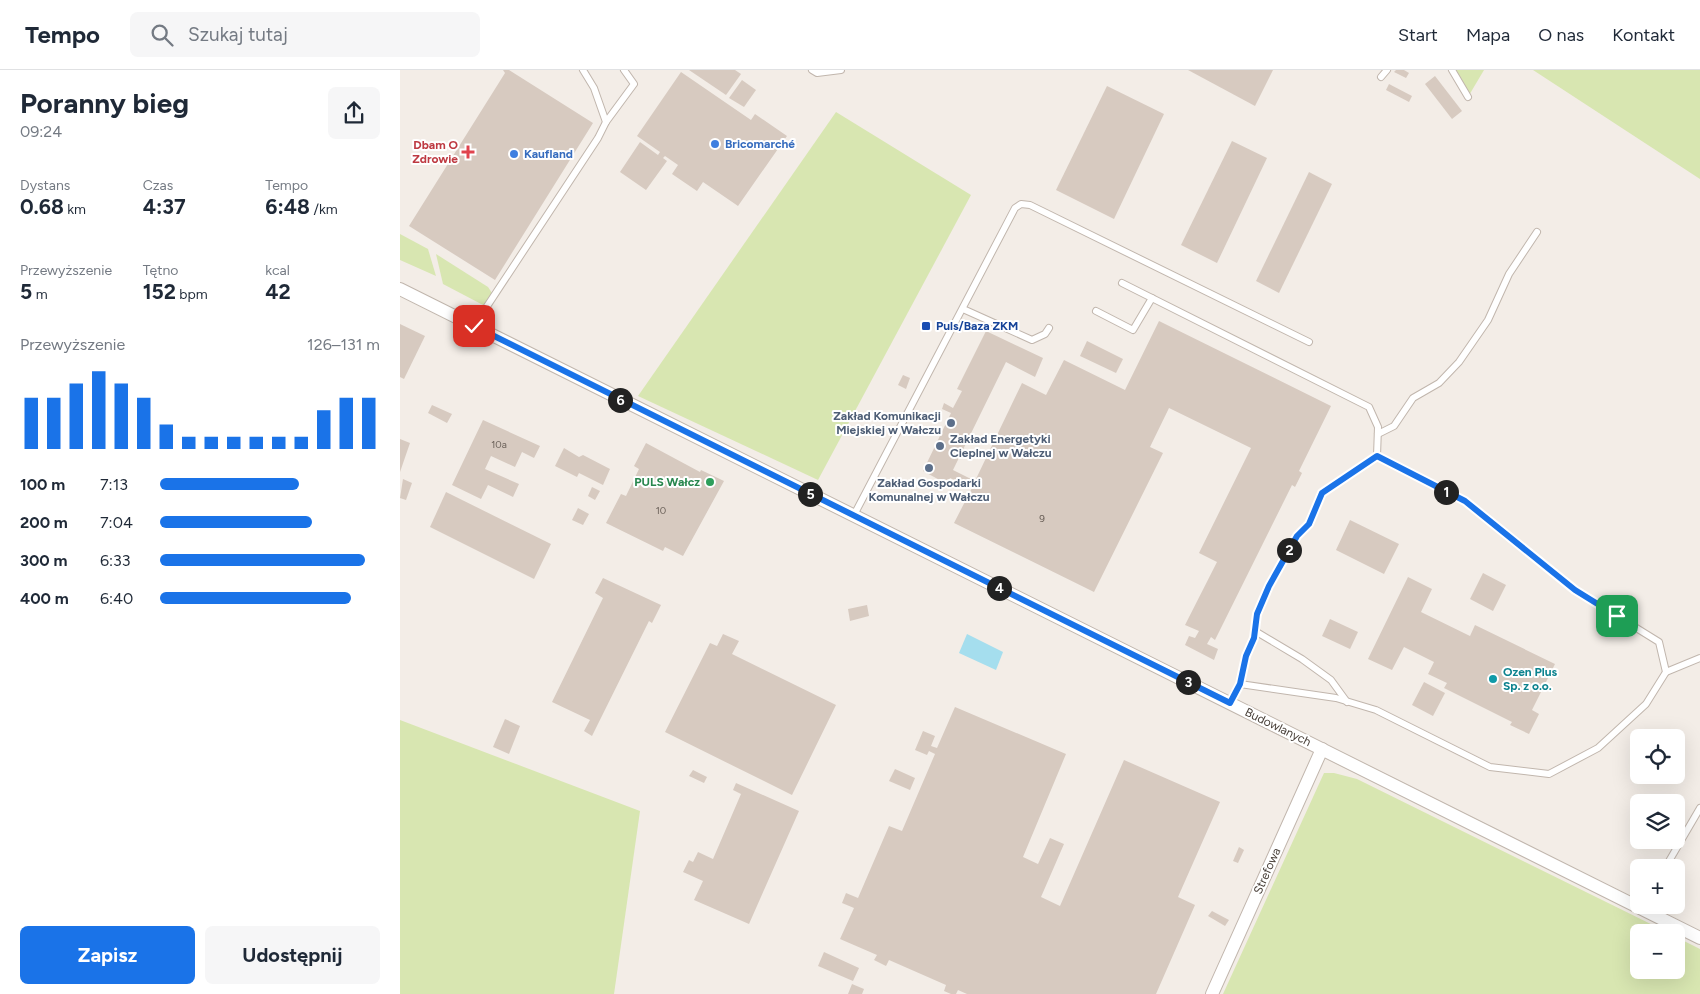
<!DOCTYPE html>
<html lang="pl">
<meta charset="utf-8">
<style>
:root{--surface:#fff;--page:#f6f6f7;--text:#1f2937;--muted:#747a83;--line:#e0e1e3;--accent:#1a73e8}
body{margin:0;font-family:Figtree,sans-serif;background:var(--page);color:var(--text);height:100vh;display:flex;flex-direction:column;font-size:19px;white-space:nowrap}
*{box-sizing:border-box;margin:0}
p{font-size:16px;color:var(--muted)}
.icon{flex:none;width:28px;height:28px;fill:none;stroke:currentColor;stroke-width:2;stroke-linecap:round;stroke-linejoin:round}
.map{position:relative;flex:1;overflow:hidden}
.sheet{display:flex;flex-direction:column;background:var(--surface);width:400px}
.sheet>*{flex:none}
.controls{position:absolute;left:1230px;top:659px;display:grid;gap:10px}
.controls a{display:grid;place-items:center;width:55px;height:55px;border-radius:8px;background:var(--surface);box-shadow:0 5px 20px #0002;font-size:25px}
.pin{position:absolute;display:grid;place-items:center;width:42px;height:42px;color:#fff;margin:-21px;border-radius:10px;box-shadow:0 2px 8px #0006}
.km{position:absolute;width:25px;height:25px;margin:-12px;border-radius:50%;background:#222;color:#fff;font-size:14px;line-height:25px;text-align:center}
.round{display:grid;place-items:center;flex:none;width:52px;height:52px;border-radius:8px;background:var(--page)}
.head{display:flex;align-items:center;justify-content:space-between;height:85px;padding:0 20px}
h1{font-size:28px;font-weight:700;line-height:38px}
.stats{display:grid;grid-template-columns:repeat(3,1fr);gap:8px;height:85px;padding:5px 20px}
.stats div{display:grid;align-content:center}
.stats b{font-size:21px;font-weight:700}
.stats small{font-size:14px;font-weight:400}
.stats p{font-size:14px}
.chart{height:140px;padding:10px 20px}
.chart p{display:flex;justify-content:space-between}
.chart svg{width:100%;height:90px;margin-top:5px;stroke:var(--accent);stroke-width:6}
.action{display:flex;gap:10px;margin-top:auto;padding:10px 20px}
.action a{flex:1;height:58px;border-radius:8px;background:var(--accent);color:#fff;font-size:20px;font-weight:700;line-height:58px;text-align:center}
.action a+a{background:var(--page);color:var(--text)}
ul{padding:0 20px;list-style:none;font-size:16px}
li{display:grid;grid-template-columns:80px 60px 1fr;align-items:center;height:38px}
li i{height:12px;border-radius:6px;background:var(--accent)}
header{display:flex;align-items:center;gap:30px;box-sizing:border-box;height:70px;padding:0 25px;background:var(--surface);border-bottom:1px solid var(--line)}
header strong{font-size:24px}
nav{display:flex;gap:28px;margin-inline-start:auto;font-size:18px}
.search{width:350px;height:45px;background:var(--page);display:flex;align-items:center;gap:12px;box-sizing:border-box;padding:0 18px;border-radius:8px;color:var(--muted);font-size:19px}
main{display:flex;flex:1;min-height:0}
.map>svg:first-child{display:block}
</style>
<header>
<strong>Tempo</strong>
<div class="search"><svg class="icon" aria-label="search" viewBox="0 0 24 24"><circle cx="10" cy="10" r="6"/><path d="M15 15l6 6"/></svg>Szukaj tutaj</div>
<nav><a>Start</a><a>Mapa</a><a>O nas</a><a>Kontakt</a></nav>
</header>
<main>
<section class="sheet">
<div class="head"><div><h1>Poranny bieg</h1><p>09:24</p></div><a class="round"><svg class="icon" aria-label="share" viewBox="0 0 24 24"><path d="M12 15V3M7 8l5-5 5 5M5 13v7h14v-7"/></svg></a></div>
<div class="stats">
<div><p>Dystans</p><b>0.68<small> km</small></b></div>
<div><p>Czas</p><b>4:37</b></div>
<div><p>Tempo</p><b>6:48<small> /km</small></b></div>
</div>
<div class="stats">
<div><p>Przewyższenie</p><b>5<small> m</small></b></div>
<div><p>Tętno</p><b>152<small> bpm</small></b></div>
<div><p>kcal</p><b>42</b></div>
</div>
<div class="chart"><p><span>Przewyższenie</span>126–131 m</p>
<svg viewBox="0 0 160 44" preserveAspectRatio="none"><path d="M5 44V19M15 44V19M25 44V12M35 44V6M45 44V12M55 44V19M65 44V32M75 44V38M85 44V38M95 44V38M105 44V38M115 44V38M125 44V38M135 44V25M145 44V19M155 44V19"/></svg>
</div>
<ul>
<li><b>100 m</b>7:13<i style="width:63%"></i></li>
<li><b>200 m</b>7:04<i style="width:69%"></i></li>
<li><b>300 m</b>6:33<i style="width:93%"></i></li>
<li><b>400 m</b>6:40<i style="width:87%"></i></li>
</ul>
<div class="action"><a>Zapisz</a><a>Udostępnij</a></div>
</section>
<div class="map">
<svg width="1300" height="924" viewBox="0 0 1300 924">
<rect width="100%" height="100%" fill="#f3ede7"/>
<!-- green -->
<g fill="#d8e6b1">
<polygon points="1052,0 1084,0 1068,27"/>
<polygon points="1133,0 1300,0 1300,109"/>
<polygon points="436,42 571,125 418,410 238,326"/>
<polygon points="0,164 28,179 36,206 0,190"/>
<polygon points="36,184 88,217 92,223 90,229 83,235 43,214"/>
<polygon points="0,650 240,741 214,924 0,924"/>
<polygon points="924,703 934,703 957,709 1267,862 1239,862 1239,900 1276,900 1276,867 1300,879 1300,924 823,924"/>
</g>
<!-- water -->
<polygon fill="#a5deee" points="567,564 603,582 596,600 559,583"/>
<!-- building -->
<g fill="#d7cac0">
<polygon points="103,0 109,0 193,53 95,210 9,156 105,3"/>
<polygon points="289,0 335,0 341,4 326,25"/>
<polygon points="788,0 873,0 855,36"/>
<polygon points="996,0 1004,0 1009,3 1006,8 994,2"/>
<polygon points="281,2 351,50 355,44 387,66 338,136 303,112 297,121 272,104 278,95 265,86 263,88 267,91 246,120 220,102 240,72 258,85 260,82 237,66"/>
<polygon points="1035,6 1062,41 1052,49 1025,14"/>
<polygon points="342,10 356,20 344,37 329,28"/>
<polygon points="989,14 1012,26 1009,32 986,20"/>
<polygon points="707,16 764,44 714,149 656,120"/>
<polygon points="832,71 867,88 817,193 781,175"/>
<polygon points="909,102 932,114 879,223 856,211"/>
<polygon points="759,251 931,336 899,401 902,403 895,417 892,415 815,570 811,567 807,574 818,579 814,590 785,575 789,566 795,568 799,561 785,555 817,492 799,483 851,378 769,338 750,377 763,383 694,522 554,453 572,418 550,408 547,414 523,401 551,343 542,339 544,333 553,338 562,321 557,319 586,261 643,288 635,307 606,292 553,400 575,411 622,313 646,325 664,290 725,320"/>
<polygon points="0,254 25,266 4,309 0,307"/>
<polygon points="687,271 723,289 716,303 680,286"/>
<polygon points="503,305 510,308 506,319 498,315"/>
<polygon points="32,335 52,344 47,353 28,343"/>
<polygon points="83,350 140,376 134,388 122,382 115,397 91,386 85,399 119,414 113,427 88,415 81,429 52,415"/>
<polygon points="0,369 10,373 0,402"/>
<polygon points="246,373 300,402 301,400 324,411 283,486 265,477 263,481 206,453 221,424 226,426 239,399 234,396"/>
<polygon points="164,378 179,387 183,385 210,399 203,415 179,403 177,407 155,396"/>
<polygon points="3,409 12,413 6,430 0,428"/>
<polygon points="192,417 200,421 195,430 188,426"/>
<polygon points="46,422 151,474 134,509 30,457"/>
<polygon points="178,438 189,444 183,455 172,450"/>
<polygon points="950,450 999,474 984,504 936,480"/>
<polygon points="1083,503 1106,515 1093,541 1070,529"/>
<polygon points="1008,507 1032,519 1021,542 1070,566 1075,555 1155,594 1132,640 1139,644 1129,664 1110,655 1112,652 1044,618 1047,613 1028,604 1034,592 1004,577 992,600 968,589"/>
<polygon points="203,508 261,535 252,553 249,551 192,666 184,661 190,650 152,632 203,528 195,523"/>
<polygon points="467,535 469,546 450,551 448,539"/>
<polygon points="930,549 958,562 950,579 922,566"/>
<polygon points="323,564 339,571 332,584 436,635 392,725 265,662 310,573 317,576"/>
<polygon points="1024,612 1045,623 1033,646 1012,635"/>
<polygon points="555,637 666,684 623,787 638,794 650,768 664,774 641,827 660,836 724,690 820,732 778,827 795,835 756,924 567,924 558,920 556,924 551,924 544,921 546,915 489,890 486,896 474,890 477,885 440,869 454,838 442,833 446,823 458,828 489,756 502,761 535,684 529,681 527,685 515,680 523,661 535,666 531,676 537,678"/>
<polygon points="105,649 120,656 109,684 93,677"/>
<polygon points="495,699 515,708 510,720 489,711"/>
<polygon points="293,700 307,707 304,713 289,706"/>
<polygon points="336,713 399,741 349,854 294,830 303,811 283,802 289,790 293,792 298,782 313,789 341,724 333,720"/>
<polygon points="839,777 844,780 838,793 833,791"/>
<polygon points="812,841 829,850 825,856 808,846"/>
<polygon points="424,882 459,898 453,911 418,896"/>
<polygon points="452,914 464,919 462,924 448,924"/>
</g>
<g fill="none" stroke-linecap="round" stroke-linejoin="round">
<defs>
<g id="lane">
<polyline points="412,0 417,3 441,0"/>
<polyline points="1052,0 1068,27"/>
<polyline points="981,7 987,0"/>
<polyline points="206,52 234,14 224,0"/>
<polyline points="722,213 969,337 978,357 977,386"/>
<polyline points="563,239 632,270 645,264 649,258"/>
<polyline points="696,241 733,260 752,228"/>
<polyline points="74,256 198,68 206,52 194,18 183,0"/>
<polyline points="978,364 994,356 1013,328 1039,313 1059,292 1088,250 1109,204 1137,162"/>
<polyline points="454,445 615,138 621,134 630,135 909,272"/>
<polyline points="855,561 902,589 931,610 947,632"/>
<polyline points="1266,602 1300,588"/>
<polyline points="840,614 936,628 976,640 1090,697 1149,704 1198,678 1246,634 1266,602 1259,572 1175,520 1065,431 977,386"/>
<polyline points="829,633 840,614 846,586 854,568 857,544 869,516 897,466 909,454 922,423 977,386"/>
<polyline points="1265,798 1300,738"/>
</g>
<g id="street">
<polyline points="0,219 1300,868"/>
<polyline points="812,924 922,679"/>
</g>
</defs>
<!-- lane casing -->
<use href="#lane" stroke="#c1b6ad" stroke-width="8"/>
<!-- street casing -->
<use href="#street" stroke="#c1b6ad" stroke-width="14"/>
<!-- lane -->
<use href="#lane" stroke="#fff" stroke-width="6"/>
<!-- street -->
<use href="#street" stroke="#fff" stroke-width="12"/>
</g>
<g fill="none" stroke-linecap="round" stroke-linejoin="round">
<defs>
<polyline id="route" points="74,256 830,633 840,614 846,586 854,568 857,544 869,516 897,466 909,454 922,423 977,386 1065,431 1175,520 1217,546"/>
</defs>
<!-- route casing -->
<use href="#route" stroke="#fff" stroke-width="10"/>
<!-- route -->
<use href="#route" stroke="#1a73e8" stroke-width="6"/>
</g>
<!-- markers -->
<g fill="#3f7fe0" stroke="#fff" stroke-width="2">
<circle cx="315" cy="74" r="5"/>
<circle cx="114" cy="84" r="5"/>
</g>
<path fill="#e0444e" stroke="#fff" stroke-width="2" d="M65.5 74.5h5v5h5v5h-5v5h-5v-5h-5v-5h5z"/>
<rect fill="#1a4fb4" stroke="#fff" stroke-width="2" x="521" y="251" width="10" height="10" rx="2.5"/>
<g fill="#5c6f8a" stroke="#fff" stroke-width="2">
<circle cx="551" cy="353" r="5"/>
<circle cx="540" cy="376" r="5"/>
<circle cx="529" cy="398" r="5"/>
</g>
<circle fill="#2e9e5b" stroke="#fff" stroke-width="2" cx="310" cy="412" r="5"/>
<circle fill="#0f9aa8" stroke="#fff" stroke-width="2" cx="1093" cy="609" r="5"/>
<g text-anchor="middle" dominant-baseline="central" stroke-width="4" stroke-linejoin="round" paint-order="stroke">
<!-- number labels -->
<g font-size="10" fill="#6a6058">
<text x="99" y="374">10a</text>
<text x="261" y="440">10</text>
<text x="642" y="448">9</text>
</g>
<!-- shop labels -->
<g font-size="12" font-weight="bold" fill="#366cbe" stroke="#fff" text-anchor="start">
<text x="325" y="74">Bricomarché</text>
<text x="124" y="84">Kaufland</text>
</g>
<!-- health labels -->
<g font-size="12" font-weight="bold" fill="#be3a42" stroke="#fff" text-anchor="end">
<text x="58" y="75">Dbam O<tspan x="58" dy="14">Zdrowie</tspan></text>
</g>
<!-- transit labels -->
<g font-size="12" font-weight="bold" fill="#164399" stroke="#fff" text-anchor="start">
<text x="536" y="256">Puls/Baza ZKM</text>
</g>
<!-- service labels -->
<g font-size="12" font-weight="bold" fill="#4e5e75" stroke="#fff" text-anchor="end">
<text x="541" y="346">Zakład Komunikacji<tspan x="541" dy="14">Miejskiej w Wałczu</tspan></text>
<text x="550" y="369" text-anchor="start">Zakład Energetyki<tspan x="550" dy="14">Cieplnej w Wałczu</tspan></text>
<text x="529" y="413" text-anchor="middle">Zakład Gospodarki<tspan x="529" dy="14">Komunalnej w Wałczu</tspan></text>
</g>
<!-- leisure labels -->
<g font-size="12" font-weight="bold" fill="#27864d" stroke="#fff" text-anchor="end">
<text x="300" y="412">PULS Wałcz</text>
</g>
<!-- culture labels -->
<g font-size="12" font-weight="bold" fill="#0d838f" stroke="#fff" text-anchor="start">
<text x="1103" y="602">Ozen Plus<tspan x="1103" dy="14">Sp. z o.o.</tspan></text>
</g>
<!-- street labels -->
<g font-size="12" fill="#463d36" stroke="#fff">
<text transform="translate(878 657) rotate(26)">Budowlanych</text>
<text transform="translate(867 801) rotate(-66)">Strefowa</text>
</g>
</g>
</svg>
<div class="controls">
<a><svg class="icon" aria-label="locate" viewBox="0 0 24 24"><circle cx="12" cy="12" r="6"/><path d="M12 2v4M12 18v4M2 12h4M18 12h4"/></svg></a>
<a><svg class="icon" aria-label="layers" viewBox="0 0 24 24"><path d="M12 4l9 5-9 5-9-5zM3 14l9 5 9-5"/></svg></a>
<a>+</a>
<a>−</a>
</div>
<div class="pin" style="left:1217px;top:546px;background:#1e9e55"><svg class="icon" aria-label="arrive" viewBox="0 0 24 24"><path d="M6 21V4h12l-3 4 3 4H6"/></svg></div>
<div class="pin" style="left:74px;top:256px;background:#d93025"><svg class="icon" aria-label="check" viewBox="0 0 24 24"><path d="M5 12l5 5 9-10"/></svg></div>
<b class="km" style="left:1046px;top:422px">1</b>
<b class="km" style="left:889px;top:480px">2</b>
<b class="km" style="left:788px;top:612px">3</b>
<b class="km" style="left:599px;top:518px">4</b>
<b class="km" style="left:410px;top:424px">5</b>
<b class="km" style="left:220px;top:330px">6</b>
</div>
</main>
